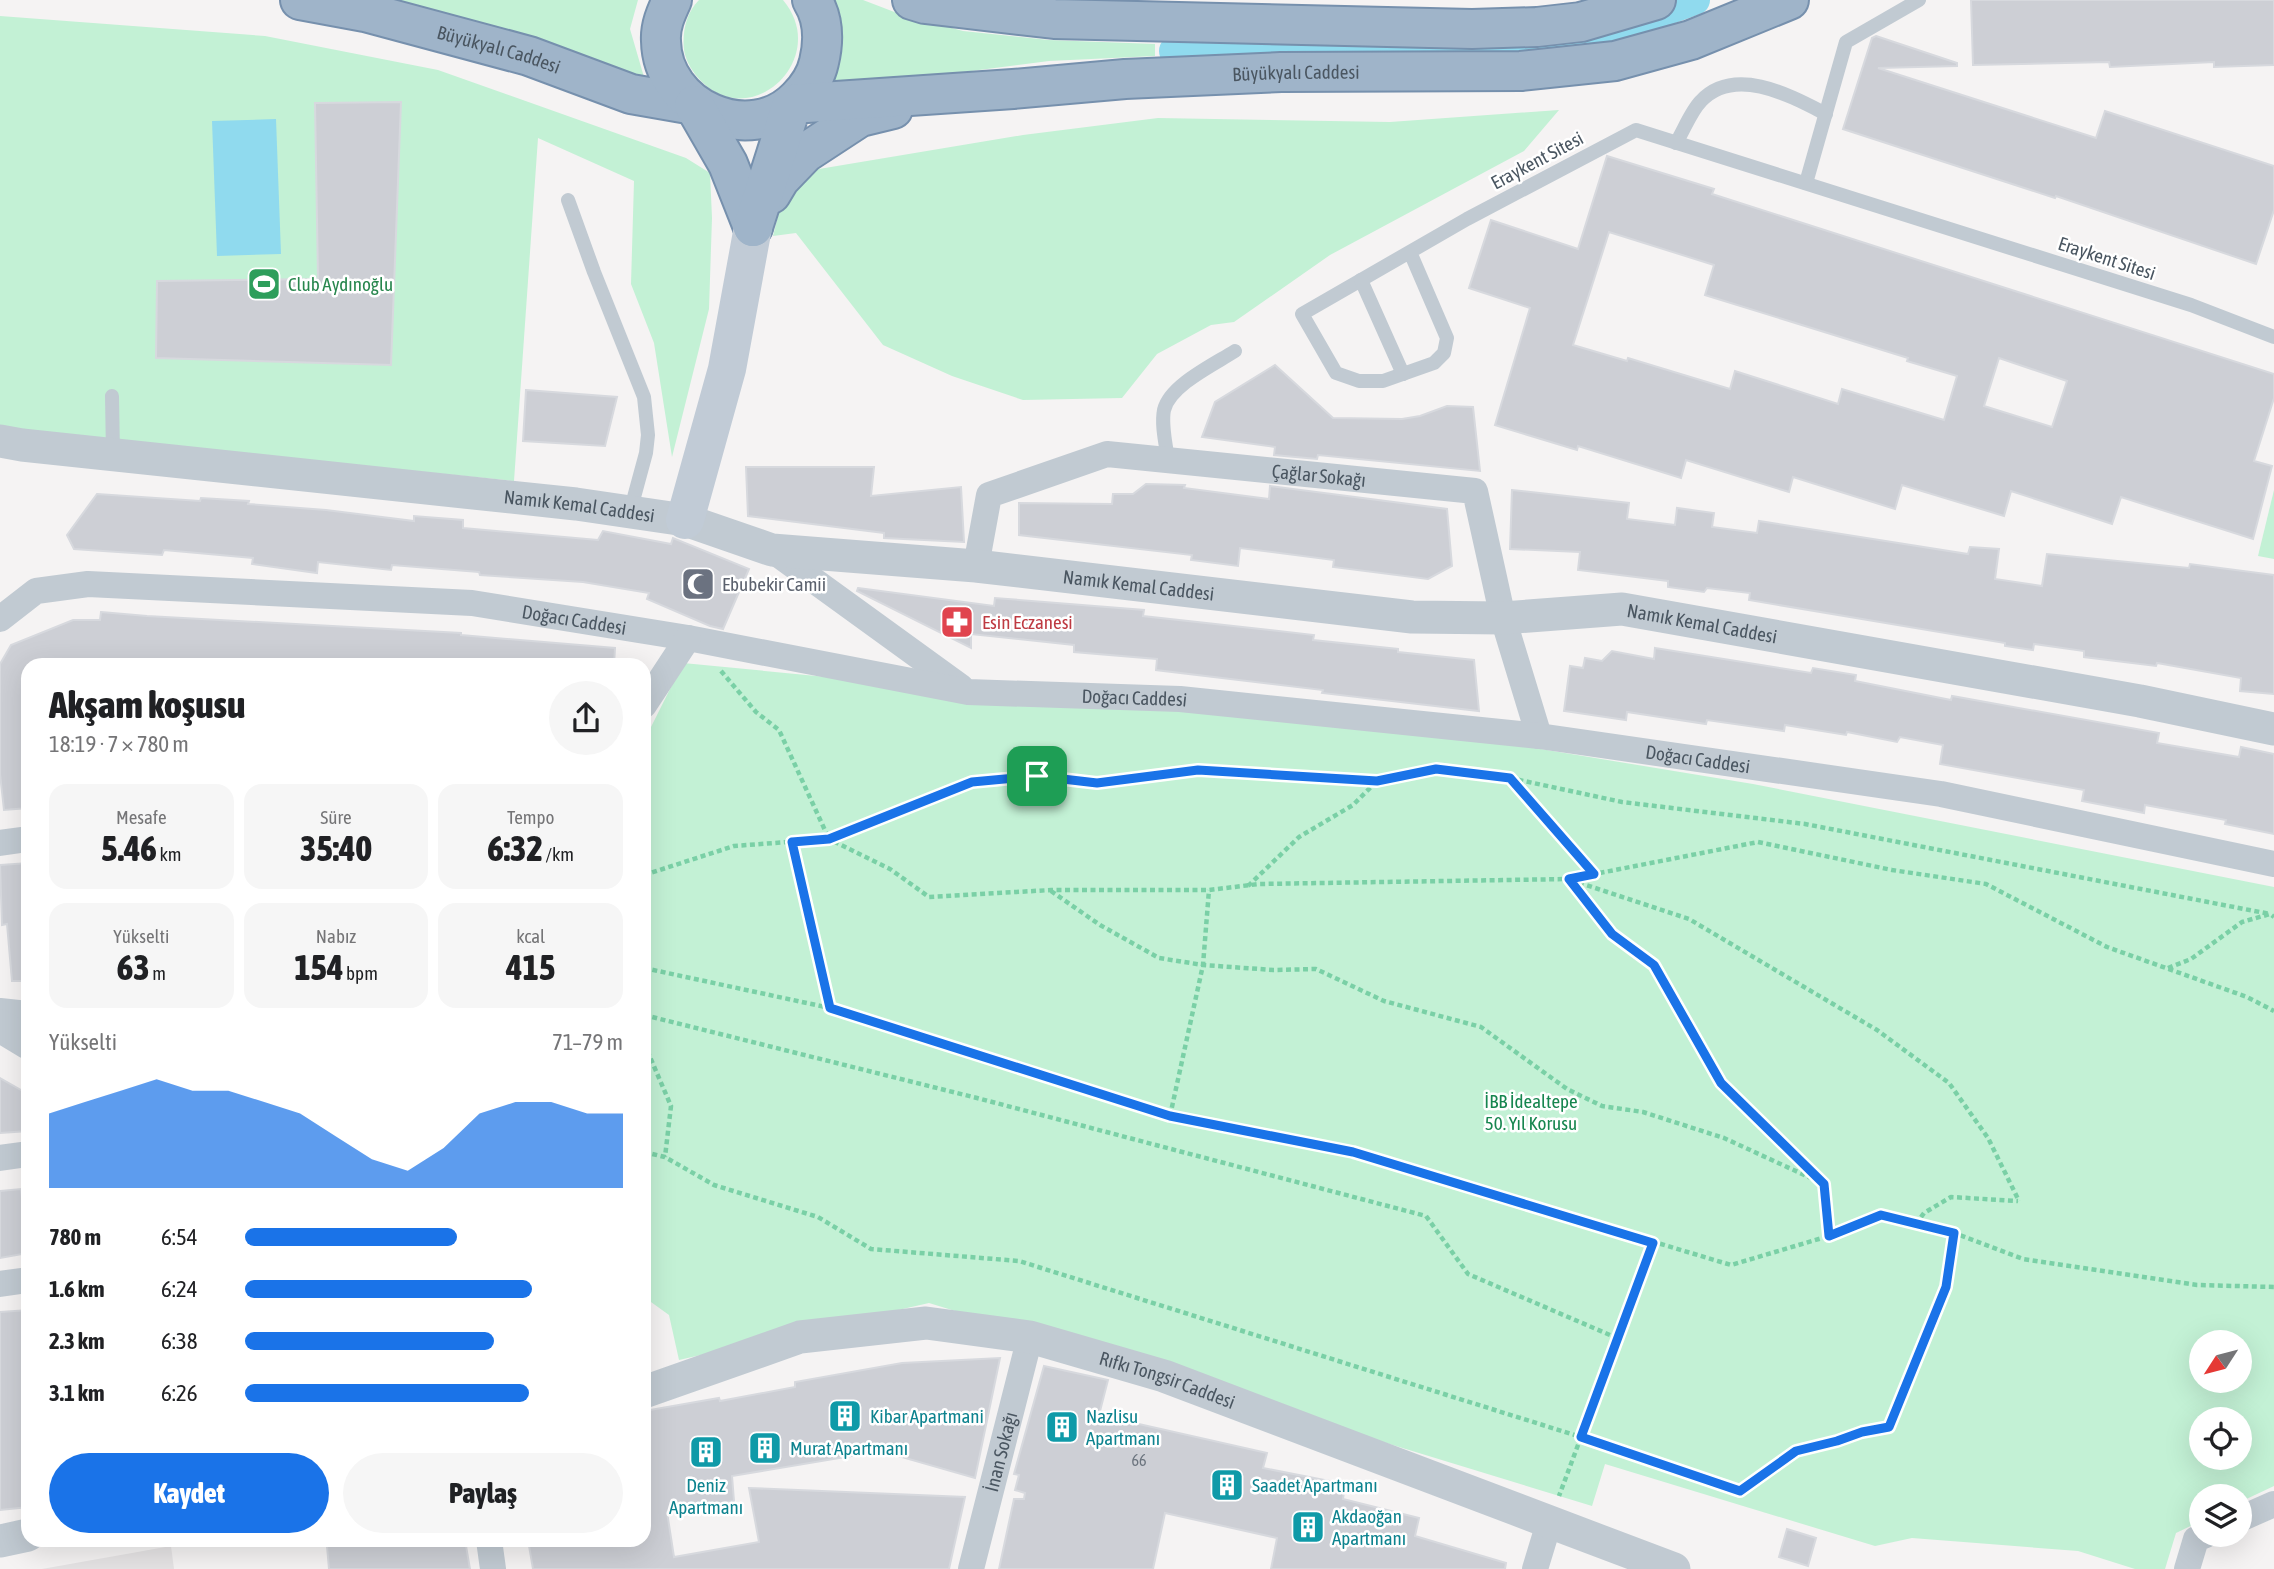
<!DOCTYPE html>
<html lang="tr">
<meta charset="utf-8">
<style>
:root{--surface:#fff;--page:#f6f6f6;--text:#202124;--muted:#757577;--accent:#1a73e8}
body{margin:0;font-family:"Asap Condensed",sans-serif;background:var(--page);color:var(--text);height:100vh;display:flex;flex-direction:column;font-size:26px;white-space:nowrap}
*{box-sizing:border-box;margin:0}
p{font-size:23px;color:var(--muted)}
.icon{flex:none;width:38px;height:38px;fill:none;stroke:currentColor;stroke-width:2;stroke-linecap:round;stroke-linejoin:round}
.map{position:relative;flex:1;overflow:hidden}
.details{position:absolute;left:21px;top:658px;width:630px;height:889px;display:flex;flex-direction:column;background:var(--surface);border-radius:21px;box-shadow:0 7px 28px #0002}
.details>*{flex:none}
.needle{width:46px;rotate:234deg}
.fabs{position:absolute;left:2189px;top:1330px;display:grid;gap:14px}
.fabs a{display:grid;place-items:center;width:63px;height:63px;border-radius:50%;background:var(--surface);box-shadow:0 7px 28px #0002;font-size:35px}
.pin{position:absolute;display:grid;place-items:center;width:60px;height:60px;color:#fff;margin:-30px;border-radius:14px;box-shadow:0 4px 10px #0006}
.round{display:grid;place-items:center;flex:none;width:74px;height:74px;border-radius:37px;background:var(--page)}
.headline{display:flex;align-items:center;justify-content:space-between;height:119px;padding:0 28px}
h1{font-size:38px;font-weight:800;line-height:52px}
.metrics{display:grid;grid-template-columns:repeat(3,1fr);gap:10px;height:119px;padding:7px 28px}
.metrics div{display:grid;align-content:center;border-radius:18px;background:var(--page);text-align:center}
.metrics b{font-size:35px;font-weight:800}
.metrics small{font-size:19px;font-weight:400}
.metrics p{font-size:19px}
.chart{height:196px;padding:14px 28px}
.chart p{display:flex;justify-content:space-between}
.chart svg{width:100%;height:126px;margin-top:7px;fill:var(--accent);opacity:.7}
.action{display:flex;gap:14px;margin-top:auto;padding:14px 28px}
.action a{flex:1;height:80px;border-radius:42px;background:var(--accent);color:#fff;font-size:28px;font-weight:800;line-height:80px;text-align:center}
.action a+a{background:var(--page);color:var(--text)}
ul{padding:0 28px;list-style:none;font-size:23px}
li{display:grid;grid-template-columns:112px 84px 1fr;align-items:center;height:52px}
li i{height:18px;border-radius:9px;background:var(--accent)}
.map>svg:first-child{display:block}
</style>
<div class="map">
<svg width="2274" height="1569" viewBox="0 0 2274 1569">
<rect width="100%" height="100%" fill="#f5f3f3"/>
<!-- education -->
<polygon fill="#e6e4e5" points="171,1546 174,1569 42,1569"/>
<!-- green -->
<g fill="#c3f1d5" fill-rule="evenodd">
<polygon points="378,0 638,0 630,29 646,84"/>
<path d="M 699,0 L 783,0 C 831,57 753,132 702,82 C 693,73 686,62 684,50 C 682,32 686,13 699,0 Z"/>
<polygon points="828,0 863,0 897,13 963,31 1049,40 1155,44 1155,56 1049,61 815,91"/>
<polygon points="0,16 265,36 438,70 686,158 710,173 712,218 709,309 672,457 654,343 631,284 634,181 538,138 514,481 0,430"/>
<polygon points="1559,110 1524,151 1330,255 1234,322 1211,325 1157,354 1122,398 1023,400 952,376 883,345 796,233 773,236 784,192 807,171 1023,135 1158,118 1390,122"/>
<polygon points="2274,490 2274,559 2258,556"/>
<path d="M 683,663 L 1498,742 L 1753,784 L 2274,887 L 2274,1486 L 2240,1502 L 2240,1496 L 2202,1496 L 2201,1521 L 2176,1533 L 2165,1569 L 2135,1569 L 2078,1551 L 1912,1538 L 1875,1546 L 1605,1464 L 1592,1506 L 929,1303 L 679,1360 L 669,1315 L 644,1297 L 644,741 ZM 2202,1342 L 2240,1342 L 2240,1381 L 2202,1381 ZM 2202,1419 L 2240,1419 L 2240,1458 L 2202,1458 Z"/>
</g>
<!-- water -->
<polygon fill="#90daee" points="276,119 281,254 217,256 212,121"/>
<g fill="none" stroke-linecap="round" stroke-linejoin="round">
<!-- canal -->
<polyline stroke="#90daee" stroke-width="30" points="1174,51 1426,52 1563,48 1695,0"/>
</g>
<!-- building -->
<g fill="#cdcfd5" stroke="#d7d9de" stroke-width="2" fill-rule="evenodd">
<polygon points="1971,0 2274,0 2274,65 2214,67 2214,62 2110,67 2109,62 1973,65"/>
<polygon points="1876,36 1957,63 1957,66 1878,68 2096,138 2105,111 2274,166 2274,210 2256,264 2056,196 2055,198 1843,129 1872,38"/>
<polygon points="401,102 391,365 156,358 157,281 318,279 315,103"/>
<path d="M 1607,156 L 1714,189 L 1712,194 L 2274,374 L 2274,398 L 2254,461 L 2272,466 L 2253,539 L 2121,497 L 2112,524 L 2011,491 L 2004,516 L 1902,485 L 1895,509 L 1793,477 L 1789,492 L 1686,460 L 1681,478 L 1578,446 L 1577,450 L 1495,425 L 1530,308 L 1469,288 L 1491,220 L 1578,249 ZM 1609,232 L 1714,265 L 1705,295 L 1908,358 L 1907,361 L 1957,376 L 1944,420 L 1842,389 L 1838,404 L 1735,371 L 1730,389 L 1628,358 L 1627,361 L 1573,345 ZM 1999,358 L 2067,381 L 2052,427 L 1984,406 Z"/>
<polygon points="1275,365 1333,418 1402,419 1420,416 1447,406 1473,407 1480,471 1318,455 1317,459 1274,455 1275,447 1202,437 1215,402"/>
<polygon points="526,390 617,397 605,446 523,441"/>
<polygon points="746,467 874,467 871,496 961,487 964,542 884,538 884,533 748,516"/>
<polygon points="1146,484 1185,485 1184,488 1269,499 1270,486 1447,509 1452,566 1428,579 1333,567 1334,560 1240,548 1238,566 1191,560 1192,555 1019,535 1019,503 1112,504 1113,494 1133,494"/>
<polygon points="1512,490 1629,503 1627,519 1675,525 1677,508 1714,513 1712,527 1757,533 1759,521 1968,554 1970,547 1999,549 1995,579 2042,586 2047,554 2189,568 2190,564 2274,575 2274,694 2240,691 2241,678 2157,663 2156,666 2084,657 2084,651 2034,644 2033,650 2005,646 2005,643 1749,600 1750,593 1707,588 1704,592 1668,587 1668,581 1578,570 1580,552 1510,549"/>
<polygon points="97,494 200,501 201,498 249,501 248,504 326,510 414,521 414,516 463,520 463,528 598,540 603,531 671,544 673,538 749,569 723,629 710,626 647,599 649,593 583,582 480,575 479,572 392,565 391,570 318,562 317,573 252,564 253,558 164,550 162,555 74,549 67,535"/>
<polygon points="858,588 994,606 995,598 1144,610 1143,616 1314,635 1313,640 1398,649 1398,652 1474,660 1479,711 1322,693 1323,690 1156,670 1157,659 1074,652 1074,645 971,634 971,648 857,591"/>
<polygon points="101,612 147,616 461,633 461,635 615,648 614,665 28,665 28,808 4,810 0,774 0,664 11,645 73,620 100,620"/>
<polygon points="1655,648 1811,673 1813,668 1856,675 1855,681 1951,700 1952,696 2159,733 2157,743 2239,757 2241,747 2274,754 2274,834 2225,824 2226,820 2145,805 2144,813 2082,801 2084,790 1940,764 1943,745 1900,737 1897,742 1847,732 1846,735 1785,725 1784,731 1707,720 1706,724 1627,712 1626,720 1564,711 1570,666 1583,668 1585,658 1602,661 1612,651 1654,659"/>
<polygon points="28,863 28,981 12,981 7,924 2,925 0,865"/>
<polygon points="0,1078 28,1094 28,1131 0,1133"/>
<polygon points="21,1189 28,1253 0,1258 0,1191"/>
<polygon points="28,1310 28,1507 0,1510 0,1312"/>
<polygon points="1000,1358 975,1478 881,1451 732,1476 734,1501 667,1512 674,1557 759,1542 749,1488 965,1497 949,1569 533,1569 528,1540 644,1540 644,1411 719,1398 720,1401 795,1387 795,1382 902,1363"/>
<polygon points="1044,1366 1108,1380 1099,1415 1267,1453 1263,1468 1345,1484 1343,1499 1419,1518 1415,1536 1506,1563 1505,1569 1271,1569 1277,1538 1165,1513 1153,1569 999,1569 1014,1499 1024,1499 1025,1493 1015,1490 1019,1475 1014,1474"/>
<polygon points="1787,1529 1816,1538 1808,1566 1779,1557"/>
<polygon points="372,1540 465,1540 470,1569 329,1569 327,1546"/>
</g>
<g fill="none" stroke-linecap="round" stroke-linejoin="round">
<defs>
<g id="trunk">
<path id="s6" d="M 300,0 L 365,12 L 529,56 L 631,94 L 694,105"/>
<path d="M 672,0 C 666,13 660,26 661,41 C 662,108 750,148 798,98 C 808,88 816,76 819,62 C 824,41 824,19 812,0"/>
<polyline points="912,0 925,4 1054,19 1472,29 1537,27 1581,22 1656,0"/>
<polyline points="694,105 728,164 753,227"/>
<polyline points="771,194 780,179 805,153 860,117 893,109"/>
<path id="s7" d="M 753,227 L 792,104 L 1013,89 L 1125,79 L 1281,72 L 1521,71 L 1615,61 L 1691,40 L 1789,0"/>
</g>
</defs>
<!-- trunk casing -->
<use href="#trunk" stroke="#7690ad" stroke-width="42"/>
<!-- path -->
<g stroke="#7ad0a6" stroke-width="4.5" stroke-dasharray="5 3.5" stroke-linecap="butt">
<polyline points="721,671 756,712 779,730 829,839 972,782 1037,776 1097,783 1198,770 1377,781"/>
<polyline points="1510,778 1622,802 1805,824 2270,914"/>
<polyline points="792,842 830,1008"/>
<polyline points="644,875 734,846 829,839 890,869 929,897 1051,890 1209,890 1259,884 1569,879 1758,842 1892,870 1986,884 2107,947 2247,997 2274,1011"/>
<polyline points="1569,879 1612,934 1654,965 1721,1083 1824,1184 1829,1236"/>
<polyline points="1571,880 1689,919 1877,1030 1949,1083 1988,1138 2019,1201"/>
<polyline points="1248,886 1299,837 1353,805 1377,781 1436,769 1510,778 1594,873"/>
<polyline points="1051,891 1100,925 1159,958 1203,965 1273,970 1316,969 1384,1001 1481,1027 1567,1089 1602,1106 1643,1112 1724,1138 1824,1184"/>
<polyline points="644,968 830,1008 1170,1116 1354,1152 1731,1265 1829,1236 1881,1215 1954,1233 2023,1259 2197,1285 2274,1287"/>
<polyline points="2168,968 2191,959 2242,922 2270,914 2274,917"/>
<polyline points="644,1015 977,1098 1426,1216 1468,1274 1617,1338"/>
<polyline points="644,1043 671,1106 665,1157"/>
<polyline points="1170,1116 1203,965 1209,890"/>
<polyline points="644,1152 665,1157 714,1185 818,1217 871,1249 1019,1261 1581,1437 1559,1496"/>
<polyline points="1916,1224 1924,1213 1951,1197 2018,1201"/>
<polyline points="1653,1243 1581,1437 1740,1491 1796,1451 1837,1441 1862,1432 1889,1427 1946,1287 1954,1233"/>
</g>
<!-- service -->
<g stroke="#c1cad2" stroke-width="14">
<path d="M 1676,143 C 1684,130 1691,111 1701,101 C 1735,65 1791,96 1826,114"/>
<polyline points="1806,183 1846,42 1919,0"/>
<polyline points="568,200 594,272 644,397 648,435 646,453 630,512"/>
<polyline points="1410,252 1447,338 1444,353 1434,363 1383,381 1359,381 1336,373 1302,314 1467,219 1636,130 2191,305 2274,337"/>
<polyline points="1361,280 1403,374"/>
<polyline points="112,396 113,455"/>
<path d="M 1168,460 C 1166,445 1161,425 1164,410 C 1170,385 1215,364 1235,351"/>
</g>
<!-- minor -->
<g stroke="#c1cad2" stroke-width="26">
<polyline points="772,550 961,687"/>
<path id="s1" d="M 976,566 L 989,495 L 1107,454 L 1475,491 L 1503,618 L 1539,736"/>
<path id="s2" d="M 0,619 L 36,591 L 88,584 L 472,603 L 688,638 L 968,692 L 1180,699 L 1539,736 L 1941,794 L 2274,864"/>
<polyline points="644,705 688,638"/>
<polyline points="0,843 28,839"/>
<polyline points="0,1011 28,1014"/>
<polyline points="0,1158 28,1154"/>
<polyline points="0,1284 28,1280"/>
<polyline points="2240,1519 2274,1504"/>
<polyline points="489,1540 493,1569"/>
<path id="s3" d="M 971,1569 L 1030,1337"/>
<polyline points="1535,1569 1549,1523"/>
<polyline points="2187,1569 2196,1539 2206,1535"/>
</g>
<!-- tertiary -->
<g stroke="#c1cad2" stroke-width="33">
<path id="s4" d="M 0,441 L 22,445 L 576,504 L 685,520 L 772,550 L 976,566 L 1412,617 L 1503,618 L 1622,609 L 2140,701 L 2274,729"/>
<polyline points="0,1026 28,1043"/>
<path id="s5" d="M 644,1392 L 800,1337 L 926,1323 L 1030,1337 L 1164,1376 L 1674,1569"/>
<polyline points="0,1541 28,1535"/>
</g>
<!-- secondary -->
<polyline stroke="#c1cbd6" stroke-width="38" points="685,520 727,369 753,227"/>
<!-- trunk -->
<use href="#trunk" stroke="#9fb4c9" stroke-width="38"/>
</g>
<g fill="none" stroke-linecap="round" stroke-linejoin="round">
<defs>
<polygon id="route" points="1436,769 1510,778 1594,874 1569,879 1612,934 1654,965 1721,1083 1824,1184 1829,1236 1881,1215 1954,1233 1946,1287 1889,1427 1862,1432 1837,1441 1796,1451 1740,1491 1581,1437 1653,1243 1353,1152 1170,1116 830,1008 792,842 829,839 972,782 1037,776 1097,783 1198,770 1377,781"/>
</defs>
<!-- route casing -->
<use href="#route" stroke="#fff" stroke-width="14"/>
<!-- route -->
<use href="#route" stroke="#1a73e8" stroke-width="9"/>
</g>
<!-- icons -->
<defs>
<symbol id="stadium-square" viewBox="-11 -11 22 22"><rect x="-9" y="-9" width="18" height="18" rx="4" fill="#2e9e5b" stroke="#fff"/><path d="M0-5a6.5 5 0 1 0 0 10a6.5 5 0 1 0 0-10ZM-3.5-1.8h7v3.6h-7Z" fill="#fff"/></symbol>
<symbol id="mosque-square" viewBox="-11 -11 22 22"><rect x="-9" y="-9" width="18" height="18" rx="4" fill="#6b7280" stroke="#fff"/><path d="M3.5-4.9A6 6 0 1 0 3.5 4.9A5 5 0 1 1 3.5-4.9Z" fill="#fff"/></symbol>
<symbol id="pharmacy-square" viewBox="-11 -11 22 22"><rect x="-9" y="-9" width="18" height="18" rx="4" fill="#e0444e" stroke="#fff"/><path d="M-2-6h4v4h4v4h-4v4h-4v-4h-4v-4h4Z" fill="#fff"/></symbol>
<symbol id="building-square" viewBox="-11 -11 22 22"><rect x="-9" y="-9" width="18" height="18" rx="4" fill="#0f9aa8" stroke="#fff"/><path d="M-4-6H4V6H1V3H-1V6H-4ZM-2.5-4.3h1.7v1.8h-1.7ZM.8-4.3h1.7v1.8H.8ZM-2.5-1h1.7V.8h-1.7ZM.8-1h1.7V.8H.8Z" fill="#fff"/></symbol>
</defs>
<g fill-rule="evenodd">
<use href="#stadium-square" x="245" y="265" width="38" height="38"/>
<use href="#mosque-square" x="679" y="565" width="38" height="38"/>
<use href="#pharmacy-square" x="938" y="603" width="38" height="38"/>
<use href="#building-square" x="826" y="1397" width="38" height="38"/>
<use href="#building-square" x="1043" y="1408" width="38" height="38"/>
<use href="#building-square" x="746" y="1429" width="38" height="38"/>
<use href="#building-square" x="687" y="1433" width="38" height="38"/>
<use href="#building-square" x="1208" y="1466" width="38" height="38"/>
<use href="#building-square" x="1289" y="1508" width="38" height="38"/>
</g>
<g text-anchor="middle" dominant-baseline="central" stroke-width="5" stroke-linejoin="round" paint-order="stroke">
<!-- number labels -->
<g font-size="16" fill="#6b747e">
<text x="1139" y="1460">66</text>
</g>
<!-- street labels -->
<g font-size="19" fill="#4a5661" stroke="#fff">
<text stroke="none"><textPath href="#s6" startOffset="205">Büyükyalı Caddesi</textPath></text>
<text stroke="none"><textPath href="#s7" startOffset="634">Büyükyalı Caddesi</textPath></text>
<text transform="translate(1537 160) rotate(-28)">Eraykent Sitesi</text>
<text transform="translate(2107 258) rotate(18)">Eraykent Sitesi</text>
<text stroke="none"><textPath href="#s1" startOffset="410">Çağlar Sokağı</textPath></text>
<text stroke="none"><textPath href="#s4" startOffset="583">Namık Kemal Caddesi</textPath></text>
<text stroke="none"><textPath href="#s4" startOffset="1150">Namık Kemal Caddesi</textPath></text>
<text stroke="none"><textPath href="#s2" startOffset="586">Doğacı Caddesi</textPath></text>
<text stroke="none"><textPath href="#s4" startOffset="1717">Namık Kemal Caddesi</textPath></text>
<text stroke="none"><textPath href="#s2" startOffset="1153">Doğacı Caddesi</textPath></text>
<text stroke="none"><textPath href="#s2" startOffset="1720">Doğacı Caddesi</textPath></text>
<text stroke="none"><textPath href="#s5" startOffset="541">Rıfkı Tongsir Caddesi</textPath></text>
<text stroke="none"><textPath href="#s3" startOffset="121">İnan Sokağı</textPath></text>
</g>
<!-- leisure labels -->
<g font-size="19" fill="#27864d" stroke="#fff" text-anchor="start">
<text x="288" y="284">Club Aydınoğlu</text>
</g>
<!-- worship labels -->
<g font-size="19" fill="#5b616d" stroke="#fff" text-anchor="start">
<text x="722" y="584">Ebubekir Camii</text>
</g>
<!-- health labels -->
<g font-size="19" fill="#be3a42" stroke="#fff" text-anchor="start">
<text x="982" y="622">Esin Eczanesi</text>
</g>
<!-- park labels -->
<g font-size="19" fill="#17864f" stroke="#fff">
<text x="1531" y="1101">İBB İdealtepe<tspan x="1531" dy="22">50. Yıl Korusu</tspan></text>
</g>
<!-- culture labels -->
<g font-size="19" fill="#0d838f" stroke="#fff" text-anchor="start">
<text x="870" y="1416">Kibar Apartmani</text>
<text x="1086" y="1416">Nazlisu<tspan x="1086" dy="22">Apartmanı</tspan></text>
<text x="790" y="1448">Murat Apartmanı</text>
<text x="706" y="1485" text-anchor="middle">Deniz<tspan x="706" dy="22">Apartmanı</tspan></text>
<text x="1252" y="1485">Saadet Apartmanı</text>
<text x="1332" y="1516">Akdaoğan<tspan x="1332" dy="22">Apartmanı</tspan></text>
</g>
</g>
</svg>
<div class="fabs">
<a><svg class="needle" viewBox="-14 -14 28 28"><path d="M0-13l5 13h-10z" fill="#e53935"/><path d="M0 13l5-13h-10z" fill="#757577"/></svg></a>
<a><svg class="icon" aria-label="locate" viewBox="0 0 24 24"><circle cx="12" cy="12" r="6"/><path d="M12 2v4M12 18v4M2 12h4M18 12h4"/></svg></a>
<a><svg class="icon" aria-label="layers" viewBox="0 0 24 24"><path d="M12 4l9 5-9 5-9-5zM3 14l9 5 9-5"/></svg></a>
</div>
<div class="pin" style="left:1037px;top:776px;background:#1e9e55"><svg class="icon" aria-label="arrive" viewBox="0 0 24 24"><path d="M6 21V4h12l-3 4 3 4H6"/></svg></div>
<section class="details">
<div class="headline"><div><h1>Akşam koşusu</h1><p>18:19 · 7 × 780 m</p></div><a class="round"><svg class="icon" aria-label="share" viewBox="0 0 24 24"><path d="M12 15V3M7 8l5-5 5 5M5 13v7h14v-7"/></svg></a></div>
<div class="metrics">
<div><p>Mesafe</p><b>5.46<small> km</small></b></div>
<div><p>Süre</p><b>35:40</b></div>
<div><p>Tempo</p><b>6:32<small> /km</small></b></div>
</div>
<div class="metrics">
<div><p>Yükselti</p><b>63<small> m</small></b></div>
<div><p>Nabız</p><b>154<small> bpm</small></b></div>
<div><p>kcal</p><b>415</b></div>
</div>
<div class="chart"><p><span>Yükselti</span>71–79 m</p>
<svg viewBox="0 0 160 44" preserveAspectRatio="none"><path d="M0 44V18L10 14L20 10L30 6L40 10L50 10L60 14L70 18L80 26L90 34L100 38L110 30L120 18L130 14L140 14L150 18L160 18V44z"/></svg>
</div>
<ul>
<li><b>780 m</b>6:54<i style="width:56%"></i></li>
<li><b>1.6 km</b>6:24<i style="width:76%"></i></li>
<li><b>2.3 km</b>6:38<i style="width:66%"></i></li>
<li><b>3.1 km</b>6:26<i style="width:75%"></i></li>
</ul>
<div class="action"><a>Kaydet</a><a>Paylaş</a></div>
</section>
</div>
